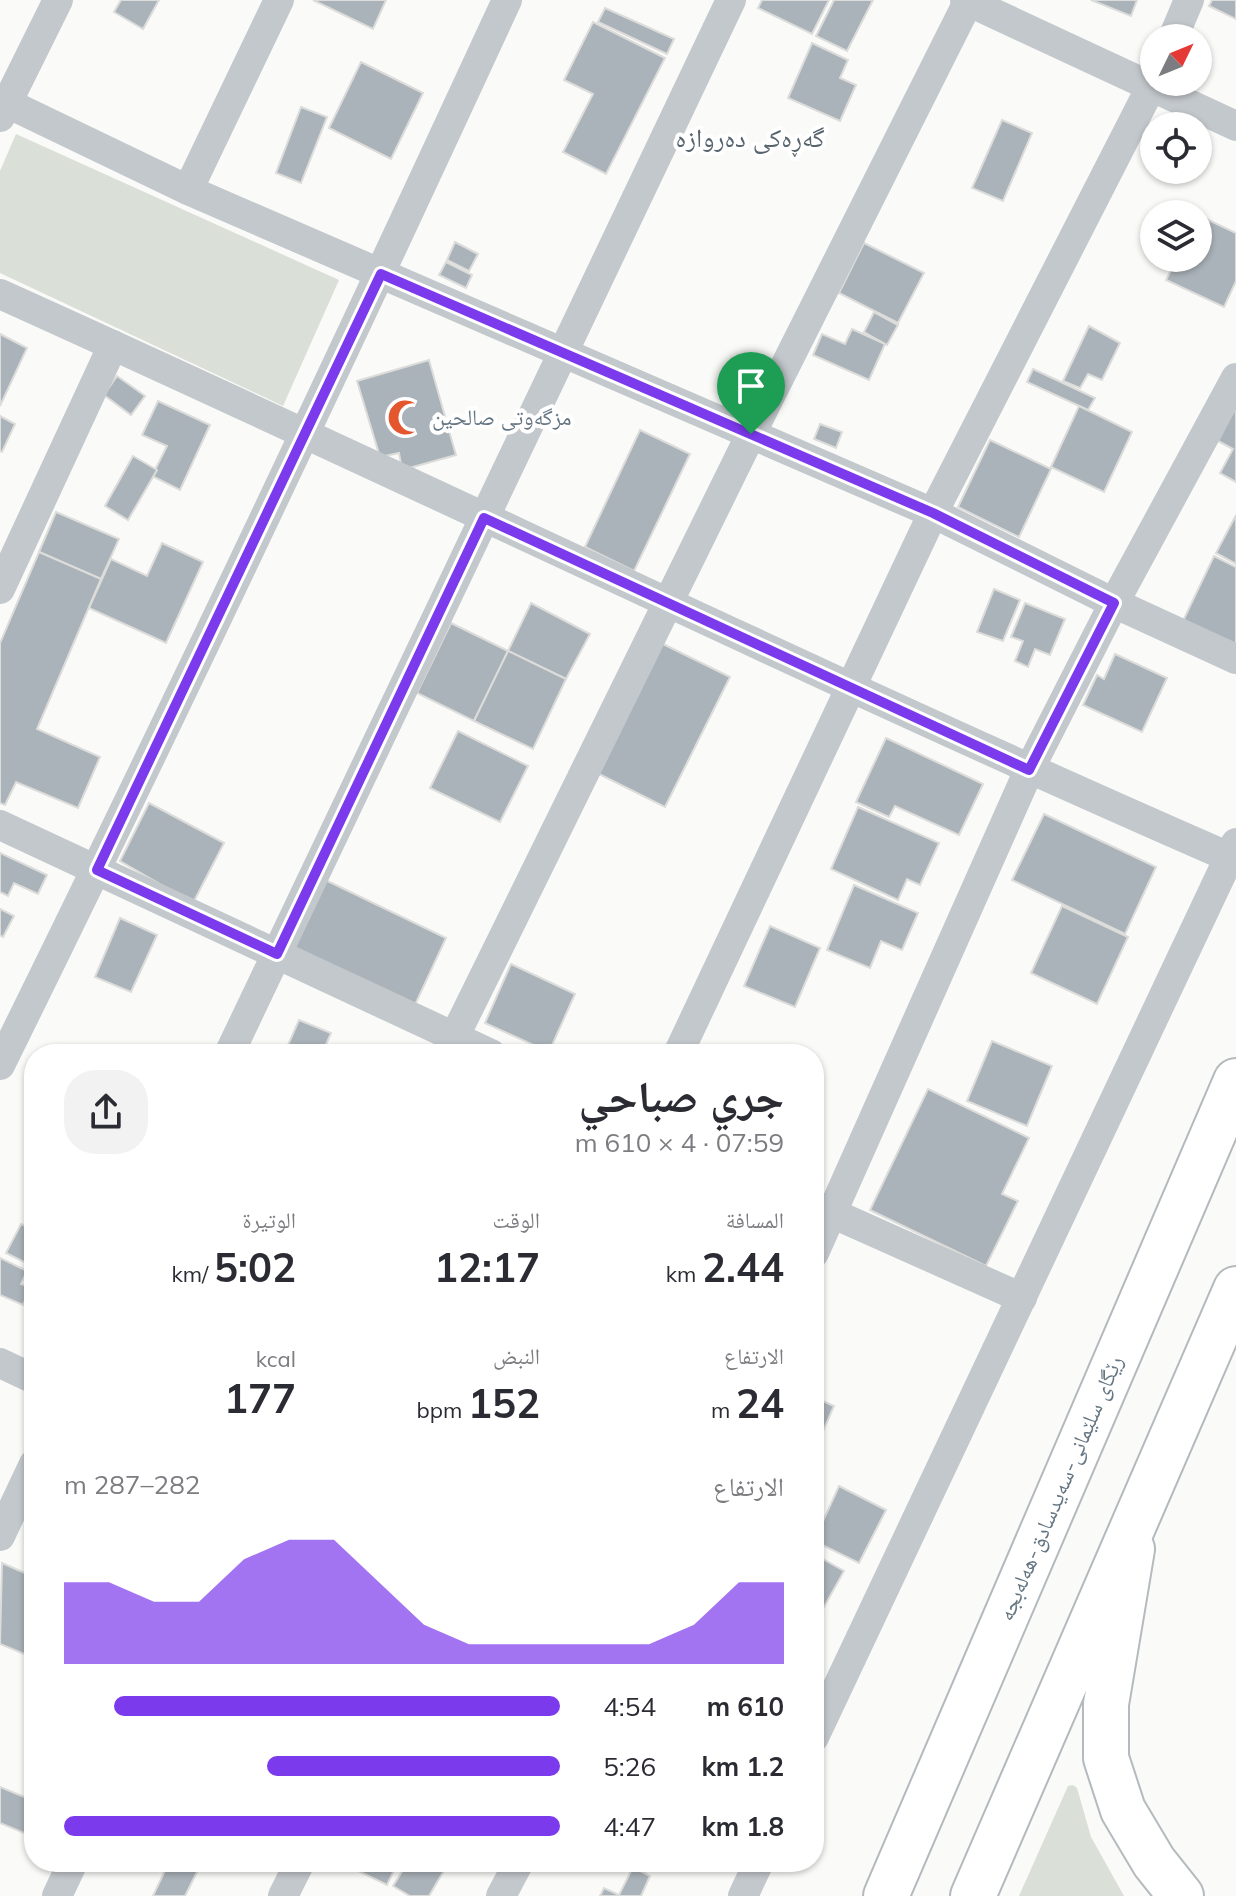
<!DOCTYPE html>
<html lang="ar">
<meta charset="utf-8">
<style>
:root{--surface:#fff;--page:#f2f2f3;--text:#2b2b33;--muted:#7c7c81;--accent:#7c3aed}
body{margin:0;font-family:Mulish,"Noto Naskh Arabic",sans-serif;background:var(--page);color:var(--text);direction:rtl;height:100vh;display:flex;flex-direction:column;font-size:30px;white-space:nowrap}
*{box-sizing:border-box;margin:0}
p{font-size:26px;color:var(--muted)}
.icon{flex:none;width:44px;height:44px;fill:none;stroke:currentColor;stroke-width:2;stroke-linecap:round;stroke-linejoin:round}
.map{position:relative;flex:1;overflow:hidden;direction:ltr}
.drawer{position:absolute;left:24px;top:1044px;width:800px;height:828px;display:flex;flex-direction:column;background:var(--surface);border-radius:32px;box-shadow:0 2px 6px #0004;direction:rtl}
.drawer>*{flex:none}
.needle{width:52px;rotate:47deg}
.fabs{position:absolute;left:1140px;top:24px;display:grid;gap:16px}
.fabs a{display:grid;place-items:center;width:72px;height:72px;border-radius:50%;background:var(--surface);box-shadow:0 2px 6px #0004;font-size:40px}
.pin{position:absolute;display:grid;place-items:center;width:68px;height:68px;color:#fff;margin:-82px -34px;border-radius:50% 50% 50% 0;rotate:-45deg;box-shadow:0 0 8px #0007}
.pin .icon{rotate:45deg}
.round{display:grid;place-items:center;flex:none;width:84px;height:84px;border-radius:32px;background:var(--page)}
.headline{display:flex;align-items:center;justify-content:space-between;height:136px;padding:0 40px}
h1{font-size:44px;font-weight:700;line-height:60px}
.figures{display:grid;grid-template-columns:repeat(3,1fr);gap:12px;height:136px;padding:8px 40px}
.figures div{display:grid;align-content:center}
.figures b{font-size:40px;font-weight:700}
.figures small{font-size:22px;font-weight:400}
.figures p{font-size:22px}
.chart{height:224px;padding:16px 40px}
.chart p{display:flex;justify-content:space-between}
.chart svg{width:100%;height:144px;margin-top:8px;fill:var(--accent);opacity:.7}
ul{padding:0 40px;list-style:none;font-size:26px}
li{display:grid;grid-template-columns:128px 96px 1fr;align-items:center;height:60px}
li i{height:20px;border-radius:10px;background:var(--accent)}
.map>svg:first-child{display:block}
</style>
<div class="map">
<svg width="1236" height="1896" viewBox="0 0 1236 1896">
<rect width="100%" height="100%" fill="#fafaf8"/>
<!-- green -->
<g fill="#dadfd7">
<polygon points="16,134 339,280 283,406 0,273 0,171"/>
<polygon points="1073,1785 1077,1788 1091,1837 1124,1896 1019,1896 1068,1786"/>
</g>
<!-- building -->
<g fill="#aab3b9" stroke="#dcdcda" stroke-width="2">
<polygon points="121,0 159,0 143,29 114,12"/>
<polygon points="313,0 386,0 373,29"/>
<polygon points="762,0 829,0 812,34 758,8"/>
<polygon points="834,0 873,0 847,51 816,36"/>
<polygon points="1091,0 1137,0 1131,16"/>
<polygon points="1212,0 1236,0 1236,19 1209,6"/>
<polygon points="605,8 674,39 667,54 598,22"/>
<polygon points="593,22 665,58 606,174 563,152 593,94 564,80"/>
<polygon points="812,43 848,60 840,78 856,85 840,121 788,98"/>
<polygon points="361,62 423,93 391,159 329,128"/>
<polygon points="301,107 327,117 301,183 276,173"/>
<polygon points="1002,120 1032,133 1003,201 972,188"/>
<polygon points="1198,215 1236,233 1236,281 1224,307 1166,280 1177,258 1198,258"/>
<polygon points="455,242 478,254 469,271 447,260"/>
<polygon points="864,243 924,273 898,323 839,293"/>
<polygon points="446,262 472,275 466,288 439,275"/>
<polygon points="874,312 898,325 887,345 864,332"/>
<polygon points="1089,326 1120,343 1102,380 1088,374 1080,388 1063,381"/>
<polygon points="852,329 885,344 869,380 813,355 822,334 845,344"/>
<polygon points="0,334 27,348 0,406"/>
<polygon points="429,360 456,455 402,470 399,453 380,457 357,381"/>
<polygon points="1033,369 1095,398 1088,410 1027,382"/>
<polygon points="117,376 145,396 131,415 104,395"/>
<polygon points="158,401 210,425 180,490 152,476 167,446 142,435"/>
<polygon points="1079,406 1132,432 1104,492 1051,467"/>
<polygon points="1236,406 1236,482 1220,473 1233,449 1218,441"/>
<polygon points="0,416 15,424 2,452 0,451"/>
<polygon points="820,424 842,432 836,448 814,439"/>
<polygon points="640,430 690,454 634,571 585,547"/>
<polygon points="990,440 1051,469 1019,537 958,507"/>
<polygon points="133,456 157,470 128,520 105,506"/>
<polygon points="56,512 119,539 101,579 39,552"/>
<polygon points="1236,515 1236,564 1216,553"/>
<polygon points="162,543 203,562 166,643 89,608 111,559 147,576"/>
<polygon points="39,552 101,579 37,729 100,757 78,808 16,782 5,805 0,803 0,643"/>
<polygon points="1214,556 1236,567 1236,650 1182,623"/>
<polygon points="994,589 1020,600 1003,641 977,632"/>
<polygon points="531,603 590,634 566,679 508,651"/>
<polygon points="1025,603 1065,619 1050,655 1035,649 1028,667 1015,661 1023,641 1011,637"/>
<polygon points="451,623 508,651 474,721 417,693"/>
<polygon points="661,643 730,677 665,807 597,773"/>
<polygon points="508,651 566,679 533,749 474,721"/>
<polygon points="1115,654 1167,678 1142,732 1083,705 1097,675 1104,679"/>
<polygon points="458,731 528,766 500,822 430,788"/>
<polygon points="886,738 983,784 959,835 895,806 889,817 856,802"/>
<polygon points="149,803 224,843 193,903 120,861"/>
<polygon points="858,807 939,843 920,885 907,879 898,900 831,869"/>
<polygon points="1044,814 1156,867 1125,934 1012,880"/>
<polygon points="0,853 47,875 38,894 14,883 8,896 0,892"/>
<polygon points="315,875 446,938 414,1007 282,944"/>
<polygon points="854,885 918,913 902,950 881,941 870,968 827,950"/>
<polygon points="1062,906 1128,937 1097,1004 1031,973"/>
<polygon points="0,909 14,916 3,937 0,935"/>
<polygon points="120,918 157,935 131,992 95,977"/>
<polygon points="770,926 820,948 795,1007 744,986"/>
<polygon points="511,964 575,994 549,1052 485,1023"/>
<polygon points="299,1020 331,1033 322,1054 284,1054"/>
<polygon points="992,1041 1052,1066 1027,1126 967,1101"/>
<polygon points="928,1089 1029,1138 1002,1194 1018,1201 986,1266 870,1210"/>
<polygon points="21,1224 34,1230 34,1253 28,1264 6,1253"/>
<polygon points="0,1258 27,1271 21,1284 31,1288 23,1305 0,1295"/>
<polygon points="814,1397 834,1406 820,1438 814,1435"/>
<polygon points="839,1486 886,1510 859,1563 814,1541"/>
<polygon points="814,1554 844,1571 814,1625"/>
<polygon points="2,1563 34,1577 34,1658 0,1644"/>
<polygon points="0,1787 34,1801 34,1828 31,1836 0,1823"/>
<polygon points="169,1862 202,1862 185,1896 153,1896"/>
<polygon points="352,1862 398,1862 387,1885 350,1867"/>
<polygon points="408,1862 449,1862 429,1896 410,1896 393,1886"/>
<polygon points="633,1867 650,1876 641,1896 600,1896 604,1888 619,1895"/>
</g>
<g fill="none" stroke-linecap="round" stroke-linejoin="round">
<defs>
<polyline id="primary" points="1132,1549 1106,1704 1106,1758 1123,1810 1154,1862 1181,1896"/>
<g id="trunk">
<polyline points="886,1896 1236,1081"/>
<polyline points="973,1896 1236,1289"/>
</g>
</defs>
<!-- primary casing -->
<use href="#primary" stroke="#b5babe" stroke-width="48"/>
<!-- trunk casing -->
<use href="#trunk" stroke="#b4b9bd" stroke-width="48"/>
<!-- minor -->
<g stroke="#c3c8cc" stroke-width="30">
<polyline points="965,0 1236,126"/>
<polyline points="1173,38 1189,0"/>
<polyline points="7,103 188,190 933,513 1114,603 1236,659"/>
<polyline points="0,117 58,0"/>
<polyline points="188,190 279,0"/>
<path d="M 0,294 C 411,479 816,677 1229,857"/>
<polyline points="0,589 113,345"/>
<polyline points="0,825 491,1054"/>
<polyline points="229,1054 731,0"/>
<polyline points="446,1054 751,434 969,0"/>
<polyline points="678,1054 933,513 1154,81"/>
<path d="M 0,1065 C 174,713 342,357 507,0"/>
<polyline points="816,1206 1022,1298"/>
<polyline points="814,1253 1029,770 1114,603 1236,378"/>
<polyline points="0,1363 34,1379"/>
<polyline points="0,1536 34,1464"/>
<polyline points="814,1737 1236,843"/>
<polyline points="57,1896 73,1862"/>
<polyline points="283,1896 300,1862"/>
<polyline points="501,1896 519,1862"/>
<polyline points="743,1896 759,1862"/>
</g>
<!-- primary -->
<use href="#primary" stroke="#fff" stroke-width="44"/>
<!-- trunk -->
<use href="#trunk" stroke="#fff" stroke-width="44"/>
</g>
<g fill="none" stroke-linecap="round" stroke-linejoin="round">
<defs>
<polygon id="route" points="381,274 933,513 1114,603 1029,770 484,518 277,954 97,870"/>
</defs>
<!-- route casing -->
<use href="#route" stroke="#fff" stroke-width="16"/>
<!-- route -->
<use href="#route" stroke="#7c3aed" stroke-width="10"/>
</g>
<!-- icons -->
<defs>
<symbol id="mosque-bare" viewBox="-9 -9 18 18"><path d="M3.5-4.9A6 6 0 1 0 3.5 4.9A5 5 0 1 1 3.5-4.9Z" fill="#e4572e" stroke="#fff" stroke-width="2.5" paint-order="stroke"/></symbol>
</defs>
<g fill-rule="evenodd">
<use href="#mosque-bare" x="380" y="392" width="51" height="51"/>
</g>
<g text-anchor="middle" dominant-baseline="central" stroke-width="8" stroke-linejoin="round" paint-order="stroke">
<!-- poi labels -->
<g font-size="22" fill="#657683" stroke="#fff" text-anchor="start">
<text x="432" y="417">مزگەوتی صالحین</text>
</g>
<!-- street labels -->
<g font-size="22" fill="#657683" stroke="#fff">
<text transform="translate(1060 1488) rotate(-67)">رێگای سلێمانی-سەیدسادق-هەلەبجە</text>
</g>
<!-- quarter labels -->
<g font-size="26" fill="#57646e" stroke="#fff">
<text x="750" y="137">گەڕەکی دەروازە</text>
</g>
</g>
</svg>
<div class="fabs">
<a><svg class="needle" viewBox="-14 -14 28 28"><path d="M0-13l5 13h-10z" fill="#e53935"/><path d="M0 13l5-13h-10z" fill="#7c7c81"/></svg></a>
<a><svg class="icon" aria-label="locate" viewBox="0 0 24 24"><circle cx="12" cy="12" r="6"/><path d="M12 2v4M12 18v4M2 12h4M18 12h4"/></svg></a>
<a><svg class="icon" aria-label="layers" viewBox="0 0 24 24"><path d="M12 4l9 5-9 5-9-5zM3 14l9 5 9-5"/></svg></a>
</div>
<div class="pin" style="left:751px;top:434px;background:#1e9e55"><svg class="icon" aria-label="arrive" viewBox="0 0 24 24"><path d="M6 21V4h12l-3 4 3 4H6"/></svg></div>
<section class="drawer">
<div class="headline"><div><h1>جري صباحي</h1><p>07:59 · 4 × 610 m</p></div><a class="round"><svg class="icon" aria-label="share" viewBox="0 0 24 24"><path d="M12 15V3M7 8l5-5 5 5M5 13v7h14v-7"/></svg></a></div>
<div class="figures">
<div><p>المسافة</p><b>2.44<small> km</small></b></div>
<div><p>الوقت</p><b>12:17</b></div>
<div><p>الوتيرة</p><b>5:02<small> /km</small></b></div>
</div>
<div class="figures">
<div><p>الارتفاع</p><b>24<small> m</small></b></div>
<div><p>النبض</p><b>152<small> bpm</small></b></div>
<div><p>kcal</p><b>177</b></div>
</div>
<div class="chart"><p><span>الارتفاع</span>282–287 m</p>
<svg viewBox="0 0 160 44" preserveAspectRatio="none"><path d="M0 44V19L10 19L20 25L30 25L40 12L50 6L60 6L70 19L80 32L90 38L100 38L110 38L120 38L130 38L140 32L150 19L160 19V44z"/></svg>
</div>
<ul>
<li><b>610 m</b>4:54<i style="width:90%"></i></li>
<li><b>1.2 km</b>5:26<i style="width:59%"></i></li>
<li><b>1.8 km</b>4:47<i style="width:100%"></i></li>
</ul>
</section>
</div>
